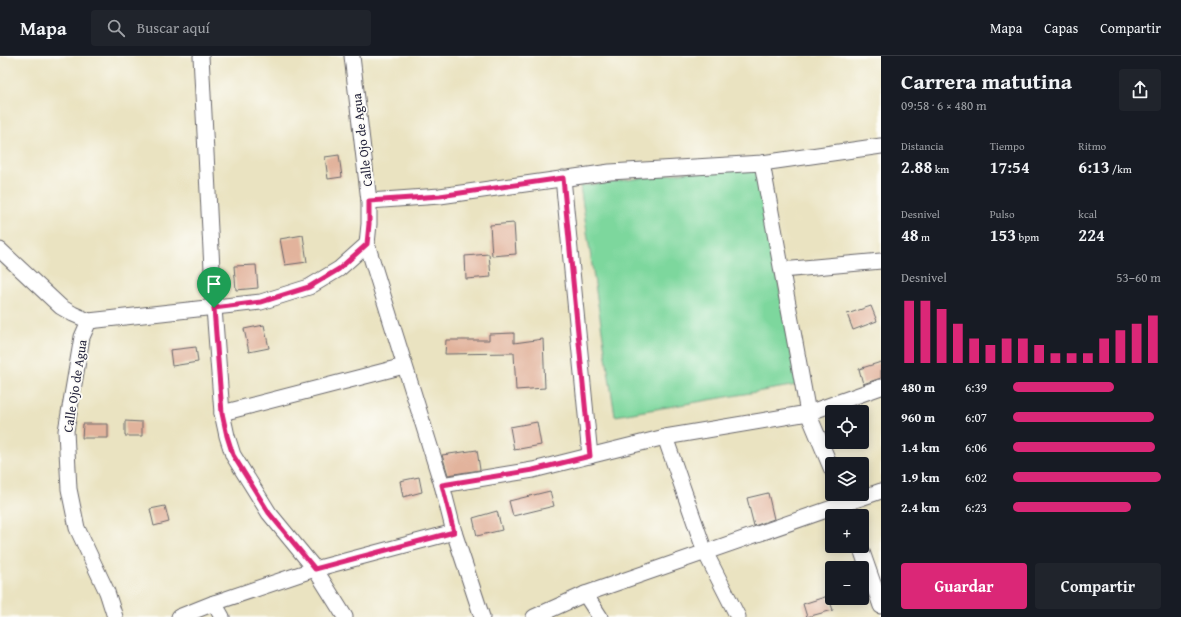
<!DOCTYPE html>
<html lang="es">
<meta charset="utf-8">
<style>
:root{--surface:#171b24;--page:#20242c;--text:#f1f3f6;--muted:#9ea1a6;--line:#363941;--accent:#db2777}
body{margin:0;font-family:"Gentium Book Plus",serif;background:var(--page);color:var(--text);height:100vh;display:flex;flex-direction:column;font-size:15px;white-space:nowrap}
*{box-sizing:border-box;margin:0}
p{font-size:13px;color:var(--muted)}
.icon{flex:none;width:22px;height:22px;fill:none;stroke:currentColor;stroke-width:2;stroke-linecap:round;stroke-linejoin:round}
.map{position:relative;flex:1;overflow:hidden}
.sheet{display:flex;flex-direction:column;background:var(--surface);width:300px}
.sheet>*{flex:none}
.fabs{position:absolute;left:825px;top:349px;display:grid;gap:8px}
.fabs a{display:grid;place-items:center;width:44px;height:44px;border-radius:4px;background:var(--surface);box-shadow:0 2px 10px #0003;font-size:20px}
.pin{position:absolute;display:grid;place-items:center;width:34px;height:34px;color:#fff;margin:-41px -17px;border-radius:50% 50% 50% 0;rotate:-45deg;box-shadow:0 0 4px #0007}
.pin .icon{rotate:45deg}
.round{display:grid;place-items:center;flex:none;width:42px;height:42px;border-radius:4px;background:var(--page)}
.overview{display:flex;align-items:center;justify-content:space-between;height:68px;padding:0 20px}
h1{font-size:22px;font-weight:800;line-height:30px}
.metrics{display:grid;grid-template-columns:repeat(3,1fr);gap:6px;height:68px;padding:4px 20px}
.metrics div{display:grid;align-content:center}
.metrics b{font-size:17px;font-weight:800}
.metrics small{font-size:11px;font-weight:400}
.metrics p{font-size:11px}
.chart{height:112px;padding:8px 20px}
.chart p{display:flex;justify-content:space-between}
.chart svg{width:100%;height:72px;margin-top:4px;stroke:var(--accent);stroke-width:6}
.cta{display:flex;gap:8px;margin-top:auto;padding:8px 20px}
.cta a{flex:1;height:46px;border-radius:4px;background:var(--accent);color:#fff;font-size:16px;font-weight:800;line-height:46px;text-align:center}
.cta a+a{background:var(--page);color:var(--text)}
ul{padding:0 20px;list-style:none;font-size:13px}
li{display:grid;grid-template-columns:64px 48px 1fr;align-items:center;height:30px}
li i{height:10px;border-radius:5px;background:var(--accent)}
header{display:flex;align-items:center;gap:24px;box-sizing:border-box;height:56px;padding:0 20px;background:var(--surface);border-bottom:1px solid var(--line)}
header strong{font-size:19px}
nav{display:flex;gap:22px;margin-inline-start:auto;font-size:14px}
.search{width:280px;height:36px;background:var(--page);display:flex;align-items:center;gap:10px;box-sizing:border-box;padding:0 14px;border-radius:4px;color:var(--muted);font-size:15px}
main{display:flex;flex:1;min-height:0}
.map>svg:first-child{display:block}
</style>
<header>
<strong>Mapa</strong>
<div class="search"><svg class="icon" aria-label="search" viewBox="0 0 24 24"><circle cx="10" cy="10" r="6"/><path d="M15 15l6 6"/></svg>Buscar aquí</div>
<nav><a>Mapa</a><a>Capas</a><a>Compartir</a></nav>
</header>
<main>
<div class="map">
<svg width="881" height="561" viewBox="0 0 881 561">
<rect width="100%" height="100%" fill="#fdfcf7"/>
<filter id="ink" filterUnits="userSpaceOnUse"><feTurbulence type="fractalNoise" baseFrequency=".025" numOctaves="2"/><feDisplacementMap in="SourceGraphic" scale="8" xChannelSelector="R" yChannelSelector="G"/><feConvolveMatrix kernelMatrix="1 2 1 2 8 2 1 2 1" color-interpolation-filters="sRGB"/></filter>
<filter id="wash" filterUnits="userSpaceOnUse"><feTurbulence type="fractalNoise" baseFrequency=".012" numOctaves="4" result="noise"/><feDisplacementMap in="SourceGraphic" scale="16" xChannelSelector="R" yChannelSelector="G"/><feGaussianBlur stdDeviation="0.9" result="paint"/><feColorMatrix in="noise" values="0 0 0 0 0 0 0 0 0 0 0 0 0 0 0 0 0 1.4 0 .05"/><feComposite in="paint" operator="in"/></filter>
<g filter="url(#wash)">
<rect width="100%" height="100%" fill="#eae3c1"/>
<!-- green -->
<polygon fill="#7dd79d" stroke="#507c6c" points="757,107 797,329 615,360 580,130"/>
<g id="blocks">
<!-- building -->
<g fill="#e2b39c">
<polygon points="339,99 342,121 328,123 325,101"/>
<polygon points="514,167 516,198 492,200 490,169"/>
<polygon points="303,179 307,206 285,209 280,183"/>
<polygon points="489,198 491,221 466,223 465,200"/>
<polygon points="256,209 258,232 236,234 234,210"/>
<polygon points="871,250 877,265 853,274 847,258"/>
<polygon points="264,269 269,292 249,296 244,273"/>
<polygon points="514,277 514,287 543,283 545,332 516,334 514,297 445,298 446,284 489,284 489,278"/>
<polygon points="196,291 198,306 172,310 170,294"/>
<polygon points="881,306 881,322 863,328 859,313"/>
<polygon points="125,365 142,366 142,380 125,380"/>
<polygon points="537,366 541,389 514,394 510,371"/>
<polygon points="83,368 108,368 108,382 82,382"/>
<polygon points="477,394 480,414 448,419 442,399"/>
<polygon points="419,421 422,436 403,441 400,425"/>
<polygon points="550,435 554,450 513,460 509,445"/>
<polygon points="768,437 774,463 754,470 747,442"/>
<polygon points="165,450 169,466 154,470 150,453"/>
<polygon points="497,455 502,474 477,480 473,462"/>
<polygon points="828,540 833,554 807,561 803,548"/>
</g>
</g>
</g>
<g filter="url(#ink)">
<use href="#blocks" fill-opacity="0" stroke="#68666a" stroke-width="1"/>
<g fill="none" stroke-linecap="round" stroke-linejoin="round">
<defs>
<g id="street">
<polyline points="201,0 214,252 222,357 227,380 233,399 269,457 315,513 345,561"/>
<polyline points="762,107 808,357 832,414"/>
<polyline points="563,122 590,400"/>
<polyline points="369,145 440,140 610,116 762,107 881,90"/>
<polyline points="367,188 442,429 454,476 482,561"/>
<polyline points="0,194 61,251 73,258 89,265 261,246 309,231 339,213 367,188 369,168 369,145 352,0"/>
<polyline points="782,214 881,205"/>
<polyline points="89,265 82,281 66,375 69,433 77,472 107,536 115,561"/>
<polyline points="222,357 404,310"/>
<polyline points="665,381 705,496 738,561"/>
<polyline points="442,429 533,414 665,381 808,357 881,331"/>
<polyline points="860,490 881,550"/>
<polyline points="585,538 600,561"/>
<polyline points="214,547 222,561"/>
<polyline points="179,561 214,547 315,513 454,476"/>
<polyline points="534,561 585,538 881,435"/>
</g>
</defs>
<!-- street casing -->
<use href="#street" stroke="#68666a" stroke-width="17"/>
<!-- street -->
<use href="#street" stroke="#fff" stroke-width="15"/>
</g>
</g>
<g fill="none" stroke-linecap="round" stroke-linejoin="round" filter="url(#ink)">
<defs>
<polygon id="route" points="563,122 590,400 533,414 442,429 454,476 315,513 269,457 233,399 227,380 222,357 214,252 261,246 309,231 339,213 367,188 369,168 369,145 440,140"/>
</defs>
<!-- route casing -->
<use href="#route" stroke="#fff" stroke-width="8"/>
<!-- route -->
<use href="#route" stroke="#db2777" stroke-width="5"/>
</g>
<g text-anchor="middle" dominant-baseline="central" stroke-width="3.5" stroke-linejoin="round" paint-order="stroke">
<!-- street labels -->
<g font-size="13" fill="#22223b" stroke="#fdfcf7">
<text transform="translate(362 84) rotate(-97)">Calle Ojo de Agua</text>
<text transform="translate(75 330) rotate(-81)">Calle Ojo de Agua</text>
</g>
</g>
</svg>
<div class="fabs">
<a><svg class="icon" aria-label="locate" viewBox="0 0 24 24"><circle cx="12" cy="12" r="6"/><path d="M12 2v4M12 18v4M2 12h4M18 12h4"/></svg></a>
<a><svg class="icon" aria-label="layers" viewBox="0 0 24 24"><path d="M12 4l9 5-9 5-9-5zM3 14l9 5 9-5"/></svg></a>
<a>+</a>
<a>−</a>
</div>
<div class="pin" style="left:214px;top:252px;background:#1e9e55"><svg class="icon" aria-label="arrive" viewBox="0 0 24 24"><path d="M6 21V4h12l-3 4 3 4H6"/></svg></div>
</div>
<section class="sheet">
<div class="overview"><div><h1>Carrera matutina</h1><p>09:58 · 6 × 480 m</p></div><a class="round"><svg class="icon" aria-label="share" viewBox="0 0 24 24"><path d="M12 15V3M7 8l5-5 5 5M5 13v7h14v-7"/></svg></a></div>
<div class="metrics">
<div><p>Distancia</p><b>2.88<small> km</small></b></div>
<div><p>Tiempo</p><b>17:54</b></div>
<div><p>Ritmo</p><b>6:13<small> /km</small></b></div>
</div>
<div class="metrics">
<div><p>Desnivel</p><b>48<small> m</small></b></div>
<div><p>Pulso</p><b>153<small> bpm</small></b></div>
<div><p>kcal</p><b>224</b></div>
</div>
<div class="chart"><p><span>Desnivel</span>53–60 m</p>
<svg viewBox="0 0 160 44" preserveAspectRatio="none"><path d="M5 44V6M15 44V6M25 44V11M35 44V20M45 44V29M55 44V33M65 44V29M75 44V29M85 44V33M95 44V38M105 44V38M115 44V38M125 44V29M135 44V24M145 44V20M155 44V15"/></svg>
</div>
<ul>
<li><b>480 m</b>6:39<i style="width:68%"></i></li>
<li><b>960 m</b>6:07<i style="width:95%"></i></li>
<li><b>1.4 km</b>6:06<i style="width:96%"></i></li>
<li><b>1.9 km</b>6:02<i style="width:100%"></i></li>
<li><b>2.4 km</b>6:23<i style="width:80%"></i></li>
</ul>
<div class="cta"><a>Guardar</a><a>Compartir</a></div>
</section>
</main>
